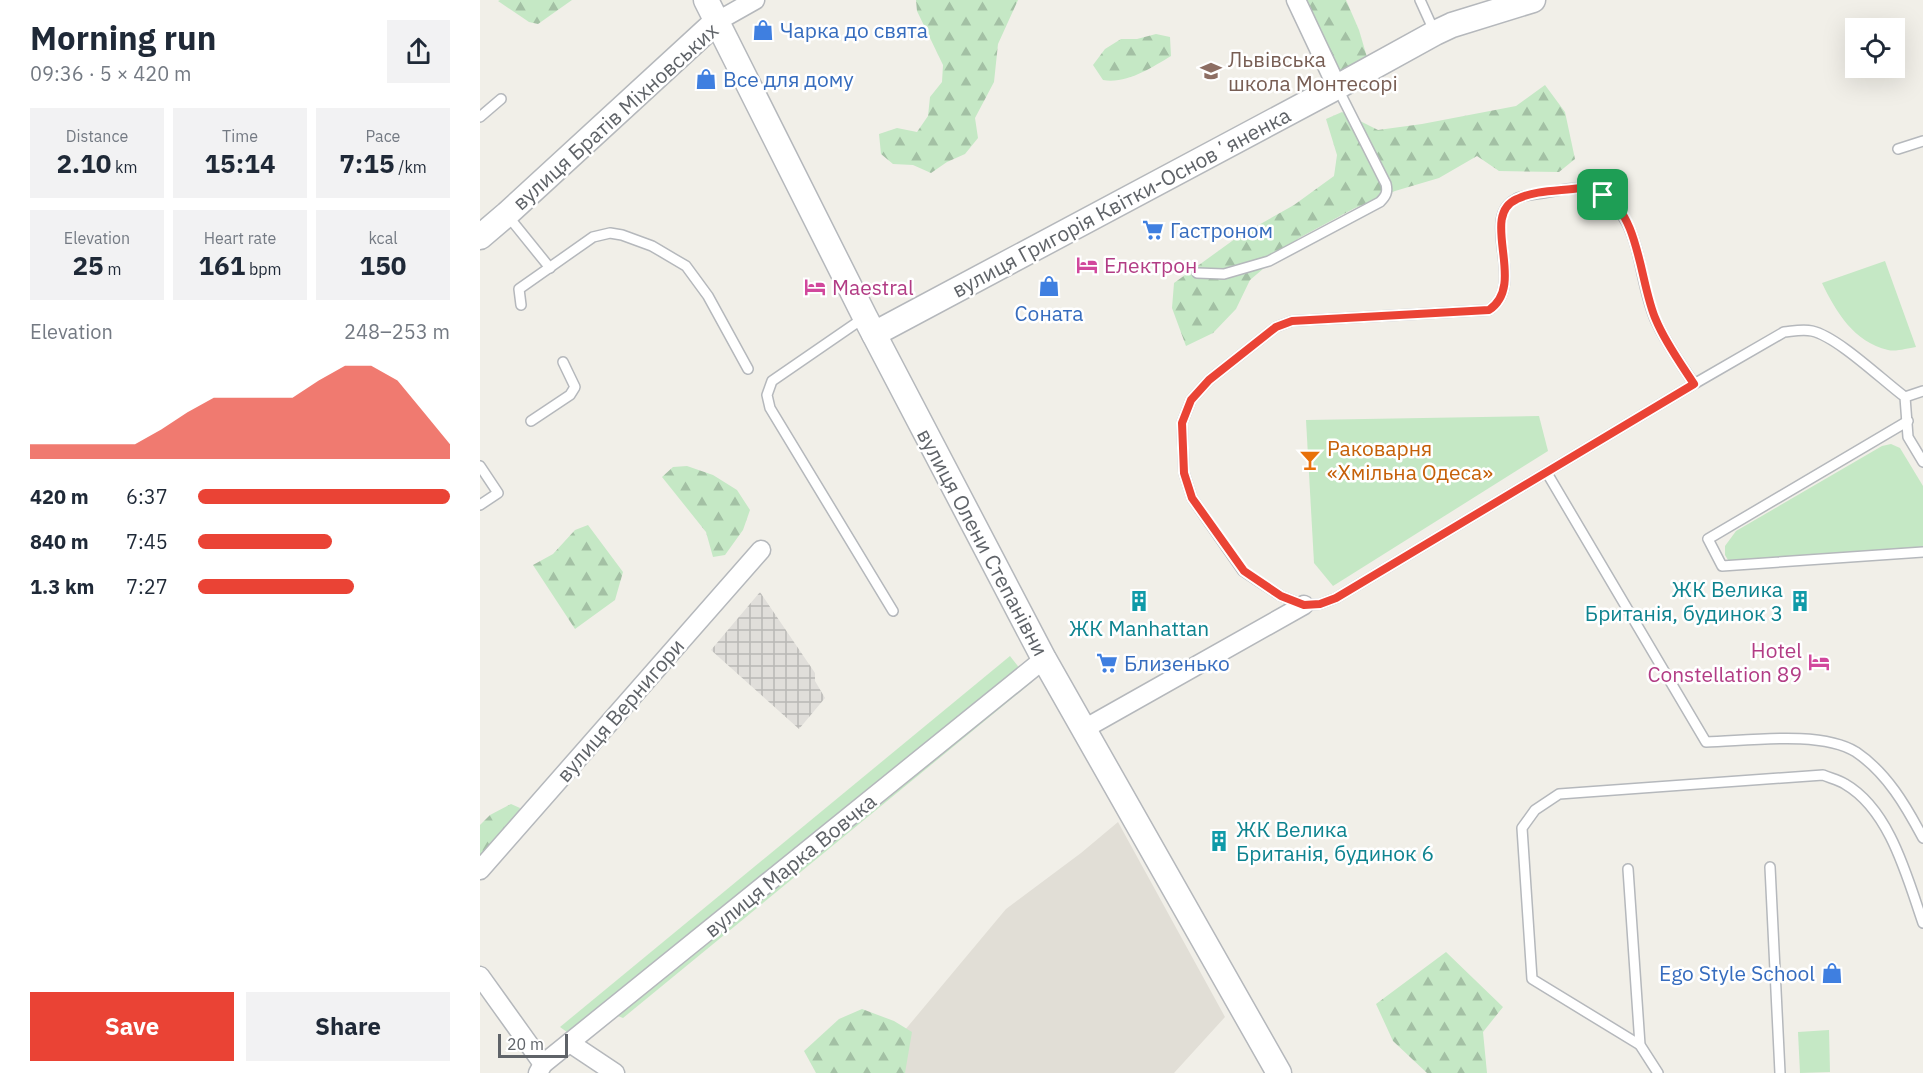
<!DOCTYPE html>
<meta charset="utf-8">
<style>
:root{--surface:#fff;--page:#f2f2f3;--text:#1f2937;--muted:#747a83;--accent:#ea4335}
body{margin:0;font-family:"IBM Plex Sans",sans-serif;background:var(--page);color:var(--text);height:100vh;display:flex;flex-direction:column;font-size:22px;white-space:nowrap}
*{box-sizing:border-box;margin:0}
p{font-size:20px;color:var(--muted)}
.icon{flex:none;width:33px;height:33px;fill:none;stroke:currentColor;stroke-width:2;stroke-linecap:round;stroke-linejoin:round}
.map{position:relative;flex:1;overflow:hidden}
.drawer{display:flex;flex-direction:column;background:var(--surface);width:480px}
.drawer>*{flex:none}
.fabs{position:absolute;left:1365px;top:18px;display:grid;gap:12px}
.fabs a{display:grid;place-items:center;width:60px;height:60px;border-radius:0px;background:var(--surface);box-shadow:0 6px 24px #0002;font-size:30px}
.scale{position:absolute;left:18px;bottom:15px;width:70px;box-sizing:border-box;padding-left:6px;border:3px solid #5f6368;border-top:0;font-size:16px;line-height:21px;white-space:nowrap;color:#5f6368;-webkit-text-stroke:4px #fff;paint-order:stroke}
.pin{position:absolute;display:grid;place-items:center;width:51px;height:51px;color:#fff;margin:-26px;border-radius:12px;box-shadow:0 3px 9px #0006}
.round{display:grid;place-items:center;flex:none;width:63px;height:63px;border-radius:0px;background:var(--page)}
.summary{display:flex;align-items:center;justify-content:space-between;height:102px;padding:0 30px}
h1{font-size:33px;font-weight:700;line-height:45px}
.figures{display:grid;grid-template-columns:repeat(3,1fr);gap:9px;height:102px;padding:6px 30px}
.figures div{display:grid;align-content:center;border-radius:0px;background:var(--page);text-align:center}
.figures b{font-size:26px;font-weight:700}
.figures small{font-size:16px;font-weight:400}
.figures p{font-size:16px}
.chart{height:168px;padding:12px 30px}
.chart p{display:flex;justify-content:space-between}
.chart svg{width:100%;height:108px;margin-top:6px;fill:var(--accent);opacity:.7}
.primary-button{display:flex;gap:12px;margin-top:auto;padding:12px 30px}
.primary-button a{flex:1;height:69px;border-radius:0px;background:var(--accent);color:#fff;font-size:24px;font-weight:700;line-height:69px;text-align:center}
.primary-button a+a{background:var(--page);color:var(--text)}
ul{padding:0 30px;list-style:none;font-size:20px}
li{display:grid;grid-template-columns:96px 72px 1fr;align-items:center;height:45px}
li i{height:15px;border-radius:8px;background:var(--accent)}
main{display:flex;flex:1;min-height:0}
.map>svg:first-child{display:block}
</style>
<main>
<section class="drawer">
<div class="summary"><div><h1>Morning run</h1><p>09:36 · 5 × 420 m</p></div><a class="round"><svg class="icon" aria-label="share" viewBox="0 0 24 24"><path d="M12 15V3M7 8l5-5 5 5M5 13v7h14v-7"/></svg></a></div>
<div class="figures">
<div><p>Distance</p><b>2.10<small> km</small></b></div>
<div><p>Time</p><b>15:14</b></div>
<div><p>Pace</p><b>7:15<small> /km</small></b></div>
</div>
<div class="figures">
<div><p>Elevation</p><b>25<small> m</small></b></div>
<div><p>Heart rate</p><b>161<small> bpm</small></b></div>
<div><p>kcal</p><b>150</b></div>
</div>
<div class="chart"><p><span>Elevation</span>248–253 m</p>
<svg viewBox="0 0 160 44" preserveAspectRatio="none"><path d="M0 44V38L10 38L20 38L30 38L40 38L50 32L60 25L70 19L80 19L90 19L100 19L110 12L120 6L130 6L140 12L150 25L160 38V44z"/></svg>
</div>
<ul>
<li><b>420 m</b>6:37<i style="width:100%"></i></li>
<li><b>840 m</b>7:45<i style="width:53%"></i></li>
<li><b>1.3 km</b>7:27<i style="width:62%"></i></li>
</ul>
<div class="primary-button"><a>Save</a><a>Share</a></div>
</section>
<div class="map">
<svg width="1443" height="1073" viewBox="0 0 1443 1073">
<defs>
<pattern id="industrial-grid" width="8" height="8" patternUnits="userSpaceOnUse" patternTransform="scale(1.5)"><rect width="8" height="8" fill="#e0deda"/><path d="M0 4h8M4 0v8" fill="none" stroke="#b9b8b5"/></pattern>
<pattern id="forest-firs" width="22" height="20" patternUnits="userSpaceOnUse" patternTransform="scale(1.5)"><rect width="22" height="20" fill="#c5e8c5"/><path d="M5 1l3.5 6h-7zM16 11l3.5 6h-7z" fill="#a3c0a4"/></pattern>
</defs>
<rect width="100%" height="100%" fill="#f1efe8"/>
<!-- industrial -->
<polygon fill="url(#industrial-grid)" points="280,592 335,673 335,681 345,698 319,729 231,650"/>
<!-- education -->
<polygon fill="#e1ded6" points="638,822 745,1017 694,1073 389,1073 526,909 601,853"/>
<!-- green -->
<g fill="#c5e8c5">
<path d="M 1405,261 L 1436,347 C 1428,348 1416,352 1408,350 C 1374,342 1356,312 1342,283 Z"/>
<polygon points="1059,416 1068,451 853,586 834,563 826,420"/>
<polygon points="1411,444 1420,448 1443,486 1443,554 1251,565 1245,555 1245,546 1256,531 1402,446"/>
<polygon points="530,656 541,670 91,1035 80,1027"/>
<polygon points="547,677 552,682 143,1018 130,1013"/>
<polygon points="1349,1030 1350,1072 1320,1073 1318,1032"/>
</g>
<!-- forest -->
<g fill="url(#forest-firs)">
<polygon points="20,0 92,0 58,24 49,22 18,1"/>
<polygon points="436,0 538,0 518,44 514,82 495,118 498,138 485,154 467,162 451,173 433,165 413,164 401,154 399,134 417,128 437,132 448,116 450,97 462,82 463,65 437,11"/>
<polygon points="821,0 866,0 879,30 889,64 858,77"/>
<path d="M 676,34 L 690,37 L 691,56 C 671,68 647,84 623,80 L 613,65 L 625,49 L 641,39 L 657,39 Z"/>
<polygon points="1065,85 1085,112 1095,159 1079,172 1019,171 997,156 959,178 915,191 873,209 819,238 770,280 756,309 733,333 706,346 692,308 694,283 759,236 814,205 854,176 857,155 846,119 862,112 898,130 942,124 1036,106"/>
<polygon points="207,466 233,475 257,490 270,510 263,530 245,555 233,557 226,532 182,477 193,467"/>
<polygon points="108,525 143,572 135,600 95,629 53,565 73,554 95,530"/>
<polygon points="31,804 40,808 37,817 0,862 0,825 10,815"/>
<polygon points="966,952 1023,1007 1003,1032 1007,1073 947,1073 913,1041 896,1004"/>
<polygon points="382,1009 414,1021 432,1032 425,1073 336,1073 324,1051 359,1019"/>
</g>
<g fill="none" stroke-linecap="round" stroke-linejoin="round">
<defs>
<g id="service">
<polyline points="940,0 955,33"/>
<polyline points="0,117 21,99"/>
<polyline points="1418,149 1443,141"/>
<polyline points="28,216 70,268"/>
<path d="M 717,273 L 744,274 L 789,261 L 900,202 C 906,196 908,192 906,184 L 857,87"/>
<polyline points="41,305 39,289 113,237 130,233 142,235 172,246 206,266 228,296 268,369"/>
<polyline points="385,317 292,381 287,395 290,408 413,611"/>
<path d="M 1214,384 C 1201,364 1186,343 1176,321 C 1155,276 1165,208 1108,190 C 1094,186 1077,191 1063,193 C 1054,194 1043,195 1036,199 C 998,218 1048,284 1009,310 L 812,321 L 796,327 L 729,380 L 711,400 L 702,423 L 704,473 L 712,498 L 763,571 L 801,596 L 824,605 L 840,604 L 856,598 L 1214,384 L 1304,332 C 1314,331 1323,329 1332,331 C 1358,337 1402,380 1425,397 L 1428,437 L 1443,462"/>
<polyline points="1425,397 1443,391"/>
<polyline points="51,421 90,395 95,387 83,362"/>
<polyline points="1428,421 1228,539 1242,566 1443,552"/>
<polyline points="0,466 18,493 0,505"/>
<path d="M 1067,473 L 1226,742 C 1267,741 1341,730 1376,752 C 1407,773 1426,806 1443,838"/>
<polyline points="1290,867 1300,1073"/>
<polyline points="1148,869 1160,1045 1178,1073"/>
<path d="M 1160,1045 L 1052,979 L 1042,828 L 1055,810 L 1079,794 L 1343,775 C 1350,778 1359,780 1365,784 C 1410,810 1427,877 1443,923"/>
</g>
<g id="minor">
<polyline points="816,0 857,87"/>
<polyline points="236,22 275,0"/>
<polyline points="604,729 824,605"/>
<polyline points="0,870 281,550"/>
<polyline points="0,976 63,1064"/>
<polyline points="90,1043 135,1073"/>
<polyline points="58,1073 63,1064 564,659"/>
</g>
<g id="tertiary">
<polyline points="226,0 385,317 564,659 799,1073"/>
<polyline points="0,237 27,214 236,22"/>
<polyline points="394,334 857,87 955,33 972,25 1053,0"/>
</g>
</defs>
<!-- service casing -->
<use href="#service" stroke="#b5b8bc" stroke-width="12"/>
<!-- minor casing -->
<use href="#minor" stroke="#b5b8bc" stroke-width="21"/>
<!-- tertiary casing -->
<use href="#tertiary" stroke="#b5b8bc" stroke-width="27"/>
<!-- service -->
<use href="#service" stroke="#fff" stroke-width="9"/>
<!-- minor -->
<use href="#minor" stroke="#fff" stroke-width="18"/>
<!-- tertiary -->
<use href="#tertiary" stroke="#fff" stroke-width="24"/>
</g>
<g fill="none" stroke-linecap="round" stroke-linejoin="round">
<defs>
<path id="route" d="M 1100,188 C 1107,190 1116,192 1123,195 C 1160,214 1160,285 1176,320 C 1185,342 1201,364 1214,384 L 856,598 L 840,604 L 824,605 L 801,596 L 764,571 L 712,498 L 704,473 L 702,423 L 711,400 L 729,380 L 796,327 L 812,321 L 1009,310 C 1048,284 998,216 1037,199 C 1055,190 1081,191 1100,188 Z"/>
</defs>
<!-- route casing -->
<use href="#route" stroke="#fff" stroke-width="12"/>
<!-- route -->
<use href="#route" stroke="#ea4335" stroke-width="8"/>
</g>
<!-- icons -->
<defs>
<symbol id="shop-bare" viewBox="-9 -9 18 18"><path d="M-5-2.5h2.3a2.7 3.5 0 0 1 5.4 0H5L5.5 6h-11ZM-1.5-2.5h3a1.5 2.3 0 0 0-3 0Z" fill="#3f7fe0" stroke="#fff" stroke-width="2.5" paint-order="stroke"/></symbol>
<symbol id="school-bare" viewBox="-9 -9 18 18"><path d="M0-5L7-2L0 1L-7-2ZM-4 1L0 2.5L4 1V4Q0 6-4 4Z" fill="#8d6e63" stroke="#fff" stroke-width="2.5" paint-order="stroke"/></symbol>
<symbol id="supermarket-bare" viewBox="-9 -9 18 18"><path d="M-6-5.5h2.5l.6 2H6L4.5 2H-2.5L-4.4-4H-6ZM-1.5 3.2a1.3 1.3 0 1 0 .1 0ZM3 3.2a1.3 1.3 0 1 0 .1 0Z" fill="#3f7fe0" stroke="#fff" stroke-width="2.5" paint-order="stroke"/></symbol>
<symbol id="hotel-bare" viewBox="-9 -9 18 18"><path d="M-6-4.5h1.5V1H6V5H4.5V3h-9V5H-6ZM-4 0a1.8 1.8 0 1 1 3.6 0ZM.5 0V-2.5h3Q6-2.5 6 0Z" fill="#d1479c" stroke="#fff" stroke-width="2.5" paint-order="stroke"/></symbol>
<symbol id="bar-bare" viewBox="-9 -9 18 18"><path d="M-6-5H6L.8 .8V4.5H3.5V6h-7V4.5H-.8V.8Z" fill="#e8710a" stroke="#fff" stroke-width="2.5" paint-order="stroke"/></symbol>
<symbol id="building-bare" viewBox="-9 -9 18 18"><path d="M-4-6H4V6H1V3H-1V6H-4ZM-2.5-4.3h1.7v1.8h-1.7ZM.8-4.3h1.7v1.8H.8ZM-2.5-1h1.7V.8h-1.7ZM.8-1h1.7V.8H.8Z" fill="#0f9aa8" stroke="#fff" stroke-width="2.5" paint-order="stroke"/></symbol>
</defs>
<g fill-rule="evenodd">
<use href="#shop-bare" x="268" y="15" width="30" height="30"/>
<use href="#school-bare" x="716" y="56" width="30" height="30"/>
<use href="#shop-bare" x="211" y="64" width="30" height="30"/>
<use href="#supermarket-bare" x="658" y="215" width="30" height="30"/>
<use href="#hotel-bare" x="592" y="250" width="30" height="30"/>
<use href="#shop-bare" x="554" y="271" width="30" height="30"/>
<use href="#hotel-bare" x="320" y="272" width="30" height="30"/>
<use href="#bar-bare" x="815" y="445" width="30" height="30"/>
<use href="#building-bare" x="644" y="586" width="30" height="30"/>
<use href="#building-bare" x="1305" y="586" width="30" height="30"/>
<use href="#hotel-bare" x="1324" y="647" width="30" height="30"/>
<use href="#supermarket-bare" x="612" y="648" width="30" height="30"/>
<use href="#building-bare" x="724" y="826" width="30" height="30"/>
<use href="#shop-bare" x="1337" y="958" width="30" height="30"/>
</g>
<g text-anchor="middle" dominant-baseline="central" stroke-width="5" stroke-linejoin="round" paint-order="stroke">
<!-- shop labels -->
<g font-size="21" fill="#366cbe" stroke="#fff" text-anchor="start">
<text x="300" y="30">Чарка до свята</text>
<text x="243" y="79">Все для дому</text>
<text x="690" y="230">Гастроном</text>
<text x="569" y="313" text-anchor="middle">Соната</text>
<text x="644" y="663">Близенько</text>
<text x="1335" y="973" text-anchor="end">Ego Style School</text>
</g>
<!-- education labels -->
<g font-size="21" fill="#785e54" stroke="#fff" text-anchor="start">
<text x="748" y="59">Львівська<tspan x="748" dy="24">школа Монтесорі</tspan></text>
</g>
<!-- street labels -->
<g font-size="21" fill="#5f6368" stroke="#fff">
<text transform="translate(135 116) rotate(-42)">вулиця Братів Міхновських</text>
<text transform="translate(641 202) rotate(-28)">вулиця Григорія Квітки-Основʼяненка</text>
<text transform="translate(503 542) rotate(62)">вулиця Олени Степанівни</text>
<text transform="translate(140 710) rotate(-49)">вулиця Вернигори</text>
<text transform="translate(310 865) rotate(-39)">вулиця Марка Вовчка</text>
</g>
<!-- hotel labels -->
<g font-size="21" fill="#b23c85" stroke="#fff" text-anchor="start">
<text x="624" y="265">Електрон</text>
<text x="352" y="287">Maestral</text>
<text x="1322" y="650" text-anchor="end">Hotel<tspan x="1322" dy="24">Constellation 89</tspan></text>
</g>
<!-- food labels -->
<g font-size="21" fill="#c56008" stroke="#fff" text-anchor="start">
<text x="847" y="448">Раковарня<tspan x="847" dy="24">«Хмільна Одеса»</tspan></text>
</g>
<!-- culture labels -->
<g font-size="21" fill="#0d838f" stroke="#fff" text-anchor="end">
<text x="1303" y="589">ЖК Велика<tspan x="1303" dy="24">Британія, будинок 3</tspan></text>
<text x="659" y="628" text-anchor="middle">ЖК Manhattan</text>
<text x="756" y="829" text-anchor="start">ЖК Велика<tspan x="756" dy="24">Британія, будинок 6</tspan></text>
</g>
</g>
</svg>
<div class="fabs">
<a><svg class="icon" aria-label="locate" viewBox="0 0 24 24"><circle cx="12" cy="12" r="6"/><path d="M12 2v4M12 18v4M2 12h4M18 12h4"/></svg></a>
</div>
<div class="scale">20 m</div>
<div class="pin" style="left:1123px;top:195px;background:#1e9e55"><svg class="icon" aria-label="arrive" viewBox="0 0 24 24"><path d="M6 21V4h12l-3 4 3 4H6"/></svg></div>
</div>
</main>
